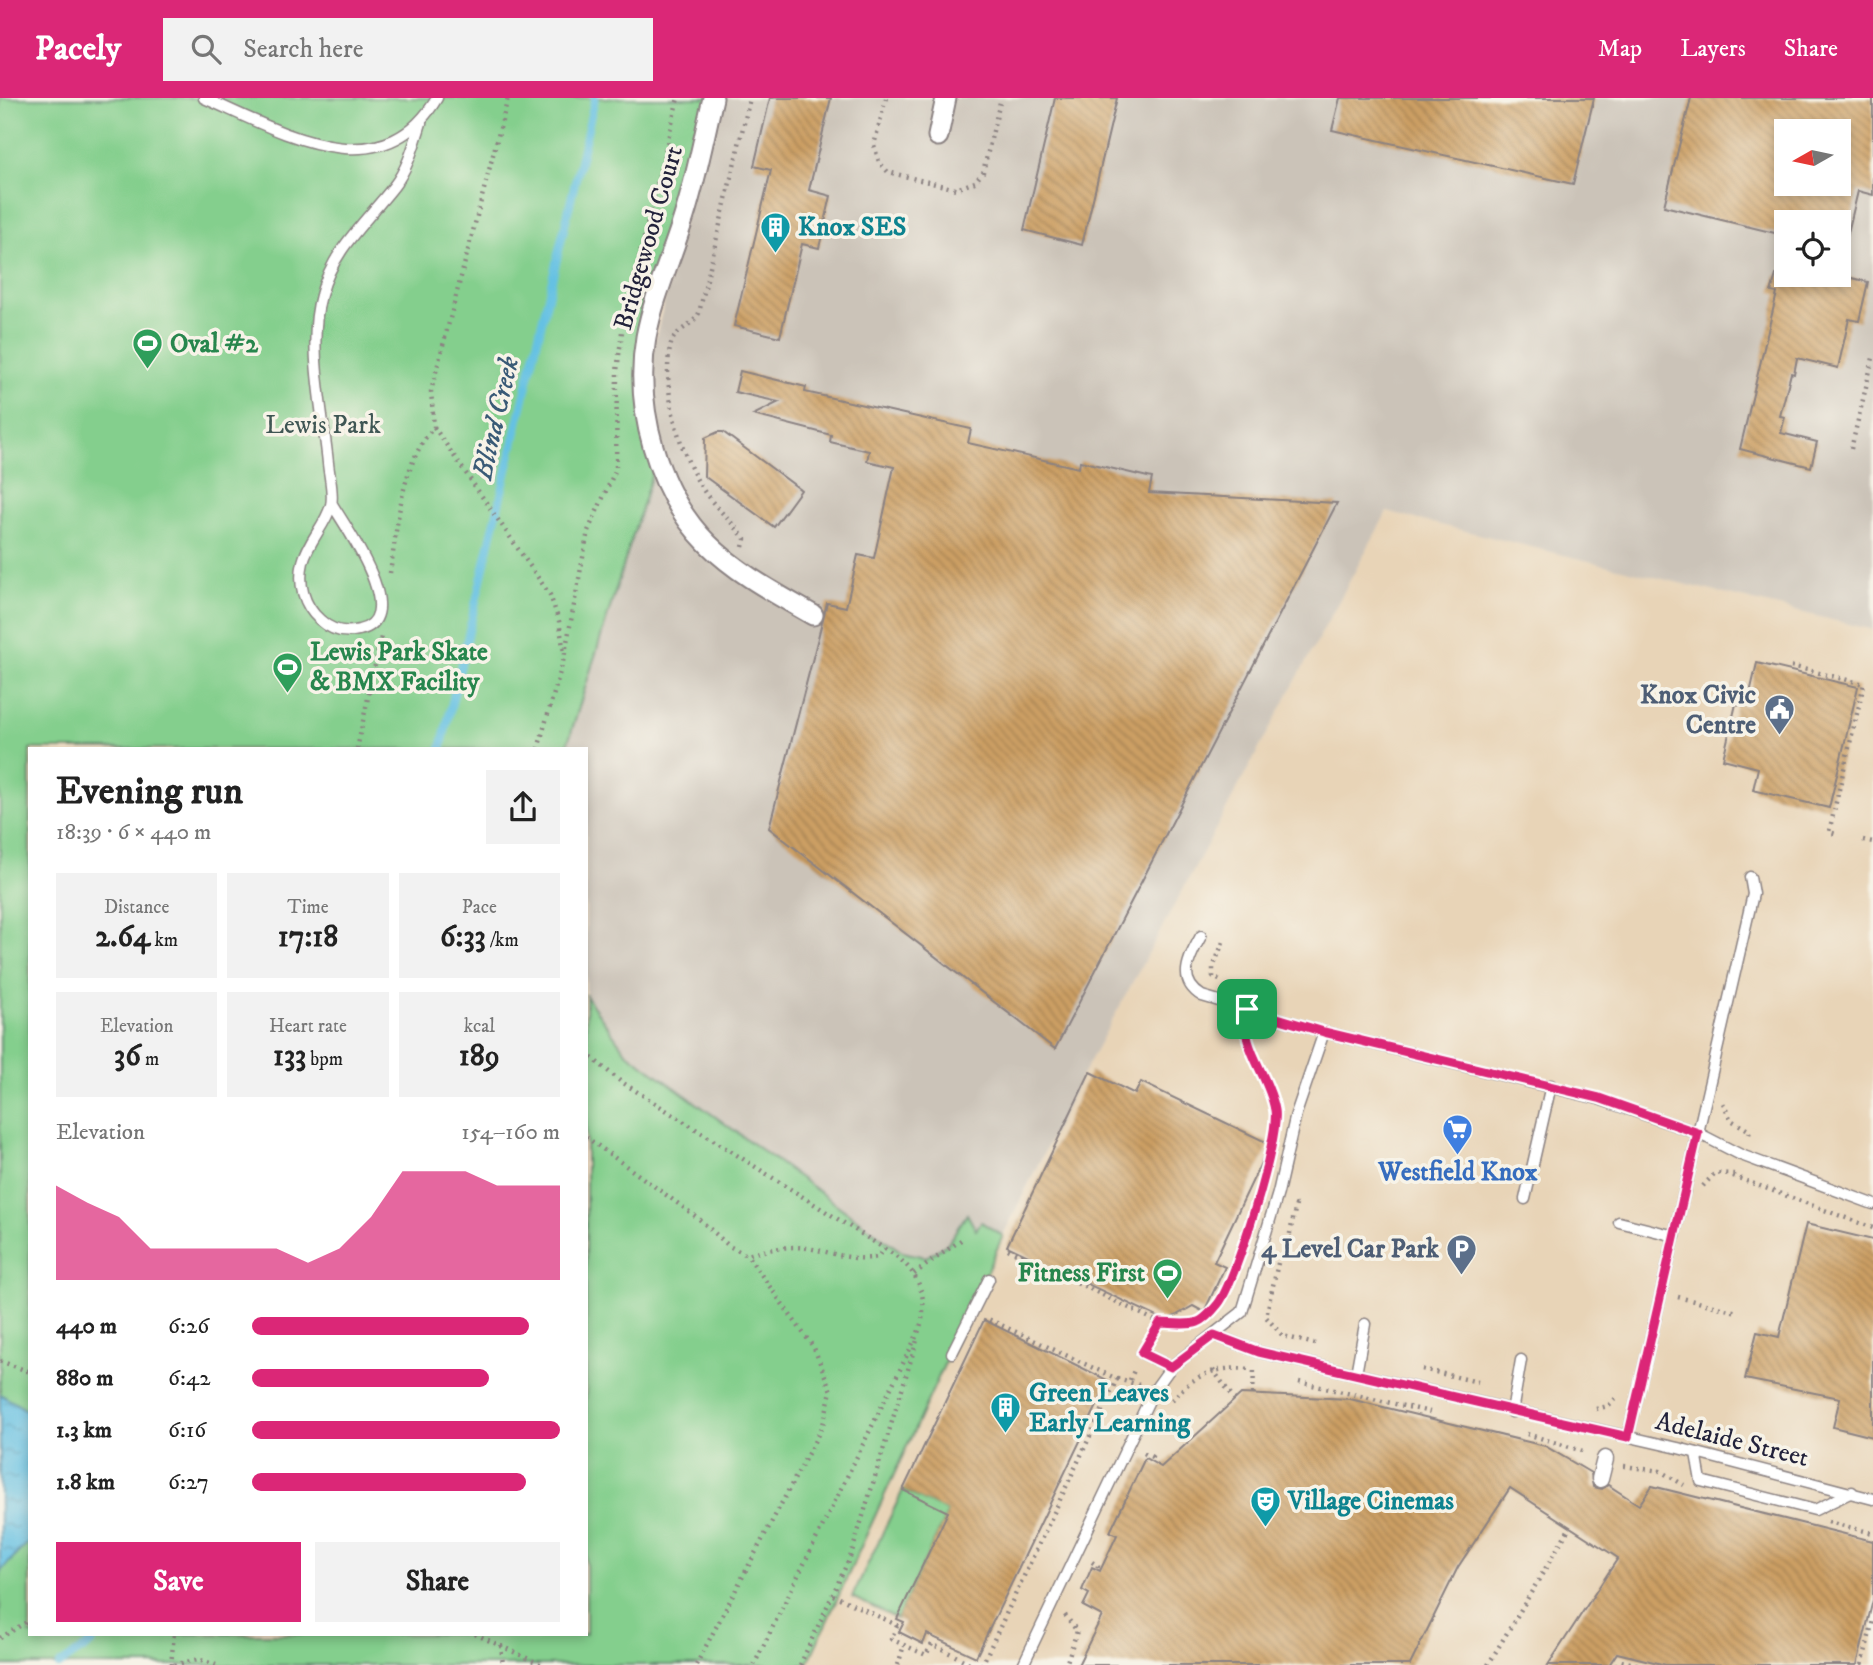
<!DOCTYPE html>
<meta charset="utf-8">
<style>
:root{--surface:#fff;--page:#f2f2f2;--text:#222;--muted:#767676;--accent:#db2777}
body{margin:0;font-family:"IM FELL DW Pica",serif;background:var(--page);color:var(--text);height:100vh;display:flex;flex-direction:column;font-size:26px;white-space:nowrap}
*{box-sizing:border-box;margin:0}
p{font-size:23px;color:var(--muted)}
.icon{flex:none;width:38px;height:38px;fill:none;stroke:currentColor;stroke-width:2;stroke-linecap:round;stroke-linejoin:round}
.map{position:relative;flex:1;overflow:hidden}
.details{position:absolute;left:28px;top:649px;width:560px;height:889px;display:flex;flex-direction:column;background:var(--surface);border-radius:0px;box-shadow:0 4px 10px #0003}
.details>*{flex:none}
.needle{width:46px;rotate:261deg}
.tools{position:absolute;left:1774px;top:21px;display:grid;gap:14px}
.tools a{display:grid;place-items:center;width:77px;height:77px;border-radius:0px;background:var(--surface);box-shadow:0 4px 10px #0003;font-size:35px}
.pin{position:absolute;display:grid;place-items:center;width:60px;height:60px;color:#fff;margin:-30px;border-radius:14px;box-shadow:0 4px 10px #0006}
.round{display:grid;place-items:center;flex:none;width:74px;height:74px;border-radius:0px;background:var(--page)}
.headline{display:flex;align-items:center;justify-content:space-between;height:119px;padding:0 28px}
h1{font-size:38px;font-weight:700;line-height:52px}
.metrics{display:grid;grid-template-columns:repeat(3,1fr);gap:10px;height:119px;padding:7px 28px}
.metrics div{display:grid;align-content:center;border-radius:0px;background:var(--page);text-align:center}
.metrics b{font-size:30px;font-weight:700}
.metrics small{font-size:19px;font-weight:400}
.metrics p{font-size:19px}
.chart{height:196px;padding:14px 28px}
.chart p{display:flex;justify-content:space-between}
.chart svg{width:100%;height:126px;margin-top:7px;fill:var(--accent);opacity:.7}
.button{display:flex;gap:14px;margin-top:auto;padding:14px 28px}
.button a{flex:1;height:80px;border-radius:0px;background:var(--accent);color:#fff;font-size:28px;font-weight:700;line-height:80px;text-align:center}
.button a+a{background:var(--page);color:var(--text)}
ul{padding:0 28px;list-style:none;font-size:23px}
li{display:grid;grid-template-columns:112px 84px 1fr;align-items:center;height:52px}
li i{height:18px;border-radius:9px;background:var(--accent)}
header{display:flex;align-items:center;gap:42px;box-sizing:border-box;height:98px;padding:0 35px;background:var(--accent);color:#fff}
header strong{font-size:33px}
nav{display:flex;gap:38px;margin-inline-start:auto;font-size:24px}
.search{width:490px;height:63px;background:var(--page);display:flex;align-items:center;gap:18px;box-sizing:border-box;padding:0 24px;border-radius:0px;color:var(--muted);font-size:26px}
.map>svg:first-child{display:block}
</style>
<header>
<strong>Pacely</strong>
<div class="search"><svg class="icon" aria-label="search" viewBox="0 0 24 24"><circle cx="10" cy="10" r="6"/><path d="M15 15l6 6"/></svg>Search here</div>
<nav><a>Map</a><a>Layers</a><a>Share</a></nav>
</header>
<div class="map">
<svg width="1873" height="1567" viewBox="0 0 1873 1567">
<defs>
<pattern id="water-ripples" width="26" height="14" patternUnits="userSpaceOnUse" patternTransform="scale(1.75)"><rect width="26" height="14" fill="#65c1e3"/><path d="M2 4q2-2 4 0t4 0M15 11q2-2 4 0t4 0" fill="none" stroke="#539cb9"/></pattern>
<pattern id="building-back-hatch" width="6" height="6" patternUnits="userSpaceOnUse" patternTransform="scale(1.75)"><rect width="6" height="6" fill="#cc9f63"/><path d="M-1 5l2 2M0 0l6 6M5-1l2 2" fill="none" stroke="#a58153"/></pattern>
</defs>
<rect width="100%" height="100%" fill="#f7f3e8"/>
<filter id="ink" filterUnits="userSpaceOnUse"><feTurbulence type="fractalNoise" baseFrequency=".0143" numOctaves="2"/><feDisplacementMap in="SourceGraphic" scale="14" xChannelSelector="R" yChannelSelector="G"/><feConvolveMatrix kernelMatrix="1 2 1 2 8 2 1 2 1" color-interpolation-filters="sRGB"/></filter>
<filter id="wash" filterUnits="userSpaceOnUse"><feTurbulence type="fractalNoise" baseFrequency=".00686" numOctaves="4" result="noise"/><feDisplacementMap in="SourceGraphic" scale="28" xChannelSelector="R" yChannelSelector="G"/><feGaussianBlur stdDeviation="1.57" result="paint"/><feColorMatrix in="noise" values="0 0 0 0 0 0 0 0 0 0 0 0 0 0 0 0 0 1.4 0 .05"/><feComposite in="paint" operator="in"/></filter>
<g filter="url(#wash)">
<rect width="100%" height="100%" fill="#f4e2c9"/>
<!-- built -->
<polygon fill="#e8d4b7" points="1387,414 1873,532 1873,1567 807,1567 952,1248 1082,978"/>
<!-- industrial -->
<path fill="#cbc3b8" fill-rule="evenodd" d="M 713,0 L 1873,0 L 1873,532 L 1387,414 L 1082,978 L 1003,1138 L 982,1124 L 977,1133 L 925,1159 L 902,1155 L 626,954 L 586,898 L 586,651 L 566,651 L 657,360 L 645,283 ZM 1787,33 L 1839,33 L 1839,86 L 1787,86 ZM 1787,124 L 1839,124 L 1839,177 L 1787,177 Z"/>
<!-- green -->
<g fill="#84cf8d" stroke="#537864" stroke-width="2">
<polygon points="0,0 713,0 645,243 657,360 566,651 30,651 30,1536 586,1536 586,898 626,954 902,1154 926,1159 947,1146 967,1116 976,1132 981,1124 1003,1138 807,1567 0,1567"/>
<polygon points="903,1392 948,1414 897,1521 852,1499"/>
</g>
<!-- water -->
<polygon fill="url(#water-ripples)" stroke="#44728f" stroke-width="2" points="0,1296 30,1314 30,1442 0,1474"/>
<g fill="none" stroke-linecap="round" stroke-linejoin="round">
<!-- stream -->
<g stroke="#65c1e3" stroke-width="8">
<polyline points="441,651 595,0"/>
<polyline points="59,1567 92,1545 94,1536"/>
</g>
</g>
<g id="blocks">
<!-- building -->
<g fill="url(#building-back-hatch)" fill-rule="evenodd">
<polygon points="770,0 831,0 809,92 831,98 819,150 802,146 780,239 734,228 771,72 754,68"/>
<polygon points="1055,0 1117,0 1082,147 1024,132"/>
<polygon points="1340,0 1594,0 1573,86 1332,32"/>
<path d="M 1691,0 L 1873,0 L 1873,97 L 1858,93 L 1847,139 L 1839,138 L 1839,124 L 1787,124 L 1787,138 L 1664,108 ZM 1787,33 L 1839,33 L 1839,86 L 1787,86 Z"/>
<polygon points="1776,177 1840,177 1868,184 1859,223 1849,221 1838,270 1797,260 1794,276 1791,275 1780,318 1785,319 1781,335 1817,344 1811,369 1740,351 1777,195 1771,194"/>
<polygon points="740,273 806,289 805,294 971,331 968,345 1079,370 1080,363 1152,380 1149,395 1337,405 1055,951 769,730 827,505 846,509 858,457 874,460 894,369 867,363 869,353 830,344 831,337 753,317 779,304 735,294"/>
<polygon points="718,334 723,334 801,392 774,429 704,378 705,340"/>
<polygon points="1757,565 1858,589 1829,710 1753,692 1758,670 1723,661 1736,606 1747,608"/>
<polygon points="1090,974 1135,996 1141,984 1270,1046 1214,1164 1225,1169 1204,1214 1193,1208 1166,1223 1007,1148"/>
<polygon points="1806,1126 1873,1142 1873,1339 1833,1329 1840,1300 1745,1281 1757,1234 1779,1239"/>
<polygon points="984,1222 1109,1283 976,1559 927,1536 923,1546 899,1534 904,1524 897,1521 948,1414 903,1392"/>
<polygon points="1241,1296 1350,1301 1545,1348 1591,1375 1593,1389 1602,1391 1608,1387 1639,1407 1652,1388 1873,1443 1873,1502 1857,1567 1666,1567 1617,1555 1609,1567 1548,1567 1618,1460 1510,1390 1458,1469 1410,1567 1078,1567 1102,1518 1083,1508 1089,1496 1082,1492 1092,1469 1100,1473 1117,1437 1110,1434 1145,1360 1161,1369"/>
</g>
</g>
</g>
<g filter="url(#ink)">
<use href="#blocks" fill-opacity="0" stroke="#8b8282" stroke-width="2"/>
<g fill="none" stroke-linecap="round" stroke-linejoin="round">
<defs>
<g id="service">
<path d="M 204,0 C 278,32 381,95 437,0"/>
<path d="M 332,406 C 345,428 412,521 359,532 C 344,536 331,532 320,522 C 303,507 298,485 303,464 C 308,443 326,427 331,407 C 334,396 329,377 328,365 C 323,314 307,246 321,197 C 333,151 366,124 394,88 C 408,70 414,47 421,25"/>
<path d="M 1201,838 C 1189,860 1176,882 1202,898 L 1324,934 L 1599,1001 L 1698,1035 L 1741,1057 L 1873,1106"/>
<polyline points="1525,1101 1551,987"/>
<polyline points="1619,1124 1675,1138"/>
<polyline points="1214,1237 1259,1254 1678,1350 1873,1401"/>
<polyline points="952,1255 989,1181"/>
<polyline points="1142,1255 1171,1269"/>
<polyline points="1356,1276 1365,1226"/>
<polyline points="1512,1314 1521,1262"/>
<polyline points="1628,1339 1753,796 1750,779"/>
<polyline points="1696,1355 1701,1383 1815,1412 1852,1394"/>
<polyline points="1023,1567 1153,1294 1171,1269 1242,1214 1278,1095 1296,1016 1324,934"/>
</g>
<polyline id="pedestrian" points="1600,1381 1605,1361"/>
<g id="minor">
<path d="M 713,0 C 703,43 695,87 681,128 C 669,165 653,201 646,239 C 634,309 657,395 708,446 C 738,476 777,496 813,517"/>
<polyline points="938,38 946,0"/>
</g>
</defs>
<!-- service casing -->
<use href="#service" stroke="#8b8282" stroke-width="13"/>
<!-- pedestrian casing -->
<use href="#pedestrian" stroke="#8b8282" stroke-width="19"/>
<!-- minor casing -->
<use href="#minor" stroke="#8b8282" stroke-width="23"/>
<!-- path -->
<g stroke="#8b8282" stroke-width="4.5" stroke-dasharray="2 5" stroke-linecap="butt">
<polyline points="886,0 874,47 879,64 888,74 956,91 975,84 983,74 1001,0"/>
<polyline points="624,222 678,0"/>
<polyline points="434,329 550,497 559,523 564,555"/>
<polyline points="1851,351 1873,260"/>
<path d="M 743,449 L 745,441 C 733,425 718,412 706,396 C 681,362 660,288 671,246 C 674,232 693,228 699,215 L 750,0"/>
<path d="M 390,475 C 398,426 400,368 434,329 L 431,293 L 508,0"/>
<polyline points="1791,568 1864,586 1829,734 1836,736"/>
<polyline points="357,651 381,539"/>
<polyline points="538,651 564,560 588,433 616,371 617,273 622,234"/>
<polyline points="1863,742 1873,744"/>
<polyline points="1223,844 1213,870 1213,879 1224,884"/>
<path d="M 1244,927 C 1244,955 1274,987 1276,1020"/>
<path d="M 586,955 L 620,983 L 896,1158 C 921,1177 930,1204 918,1235 L 754,1567"/>
<polyline points="1723,1005 1731,1022 1750,1033 1749,1036"/>
<path d="M 586,1039 L 698,1120 L 729,1148 L 747,1157 C 767,1152 787,1147 807,1150 C 832,1154 853,1164 878,1159 L 884,1150"/>
<polyline points="1733,1078 1873,1130"/>
<polyline points="1703,1088 1715,1075 1734,1076"/>
<polyline points="1292,1140 1289,1140 1296,1107 1300,1108"/>
<polyline points="1008,1151 1160,1225"/>
<polyline points="1278,1165 1266,1219 1283,1238 1315,1246"/>
<polyline points="914,1176 961,1142"/>
<polyline points="1215,1190 1224,1196"/>
<polyline points="1678,1199 1737,1214"/>
<polyline points="1221,1208 1218,1207 1236,1163"/>
<polyline points="1151,1241 1160,1225 1199,1223"/>
<polyline points="0,1263 30,1274"/>
<polyline points="1422,1271 1478,1284"/>
<polyline points="1213,1272 1235,1302"/>
<polyline points="1117,1281 1139,1287"/>
<polyline points="1130,1282 1135,1270"/>
<polyline points="1299,1284 1430,1314"/>
<polyline points="1253,1296 1254,1271"/>
<path d="M 1172,1302 C 1194,1276 1216,1268 1250,1271"/>
<polyline points="1596,1311 1608,1308 1617,1299"/>
<polyline points="1527,1336 1586,1354"/>
<polyline points="1144,1355 1152,1359 1150,1363"/>
<polyline points="1624,1368 1660,1373 1684,1387"/>
<polyline points="1828,1424 1873,1435"/>
<polyline points="1092,1464 1098,1468 1097,1471"/>
<polyline points="833,1497 901,1529"/>
<polyline points="1065,1517 1077,1533 1066,1567"/>
<polyline points="897,1528 891,1541 926,1557 932,1546 973,1567"/>
<polyline points="475,1536 542,1567"/>
<polyline points="0,1540 30,1522"/>
<polyline points="501,1547 503,1567"/>
<polyline points="171,1567 174,1536"/>
<polyline points="174,1567 198,1561 216,1567"/>
<polyline points="696,1567 823,1327 831,1293 814,1250 747,1157"/>
<polyline points="800,1567 851,1457 918,1239"/>
<polyline points="898,1567 904,1547"/>
<polyline points="982,1567 1117,1281 986,1220"/>
<polyline points="1488,1567 1570,1429"/>
<polyline points="1616,1567 1621,1563 1640,1567"/>
<polyline points="1862,1567 1873,1522"/>
</g>
<!-- service -->
<use href="#service" stroke="#fff" stroke-width="10"/>
<!-- pedestrian -->
<use href="#pedestrian" stroke="#fff" stroke-width="16"/>
<!-- minor -->
<use href="#minor" stroke="#fff" stroke-width="19"/>
</g>
</g>
<g fill="none" stroke-linecap="round" stroke-linejoin="round" filter="url(#ink)">
<defs>
<path id="route" d="M 1247,911 L 1324,934 L 1599,1000 L 1698,1035 L 1628,1339 L 1259,1254 L 1214,1237 L 1171,1269 L 1142,1255 L 1160,1225 C 1171,1225 1188,1228 1198,1224 C 1204,1222 1214,1211 1218,1206 C 1236,1183 1280,1039 1275,1012 C 1269,976 1238,948 1247,911 Z"/>
</defs>
<!-- route casing -->
<use href="#route" stroke="#fff" stroke-width="14"/>
<!-- route -->
<use href="#route" stroke="#db2777" stroke-width="9"/>
</g>
<!-- icons -->
<defs>
<symbol id="building-pin" viewBox="-11 -11 22 30"><path d="M0 17L-7.5 6A9.5 9.5 0 1 1 7.5 6Z" fill="#0f9aa8" stroke="#f7f3e8"/><path d="M-4-6H4V6H1V3H-1V6H-4ZM-2.5-4.3h1.7v1.8h-1.7ZM.8-4.3h1.7v1.8H.8ZM-2.5-1h1.7V.8h-1.7ZM.8-1h1.7V.8H.8Z" fill="#fff"/></symbol>
<symbol id="stadium-pin" viewBox="-11 -11 22 30"><path d="M0 17L-7.5 6A9.5 9.5 0 1 1 7.5 6Z" fill="#2e9e5b" stroke="#f7f3e8"/><path d="M0-5a6.5 5 0 1 0 0 10a6.5 5 0 1 0 0-10ZM-3.5-1.8h7v3.6h-7Z" fill="#fff"/></symbol>
<symbol id="civic-pin" viewBox="-11 -11 22 30"><path d="M0 17L-7.5 6A9.5 9.5 0 1 1 7.5 6Z" fill="#5c6f8a" stroke="#f7f3e8"/><path d="M-.6-6.5H3V-4.5H.6V-3L4-1V1h2V6H-6V1h2V-1L-.6-3ZM-1.2 2.5V6h2.4V2.5Z" fill="#fff"/></symbol>
<symbol id="supermarket-pin" viewBox="-11 -11 22 30"><path d="M0 17L-7.5 6A9.5 9.5 0 1 1 7.5 6Z" fill="#3f7fe0" stroke="#f7f3e8"/><path d="M-6-5.5h2.5l.6 2H6L4.5 2H-2.5L-4.4-4H-6ZM-1.5 3.2a1.3 1.3 0 1 0 .1 0ZM3 3.2a1.3 1.3 0 1 0 .1 0Z" fill="#fff"/></symbol>
<symbol id="parking-pin" viewBox="-11 -11 22 30"><path d="M0 17L-7.5 6A9.5 9.5 0 1 1 7.5 6Z" fill="#5c6f8a" stroke="#f7f3e8"/><path d="M-3.5-5.5H1a3.5 3.5 0 0 1 0 7H-1V5.5H-3.5ZM-1-3.4V-.6H.8a1.4 1.4 0 0 0 0-2.8Z" fill="#fff"/></symbol>
<symbol id="theatre-pin" viewBox="-11 -11 22 30"><path d="M0 17L-7.5 6A9.5 9.5 0 1 1 7.5 6Z" fill="#0f9aa8" stroke="#f7f3e8"/><path d="M-5-5.5Q0-4 5-5.5V0Q5 5 0 6Q-5 5-5 0ZM-3.3-2.5H-1v1.5H-3.3ZM1-2.5H3.3v1.5H1ZM-2.8 1Q0 5.5 2.8 1Z" fill="#fff"/></symbol>
</defs>
<g fill-rule="evenodd">
<use href="#building-pin" x="758" y="112" width="35" height="47"/>
<use href="#stadium-pin" x="130" y="228" width="35" height="47"/>
<use href="#stadium-pin" x="270" y="552" width="35" height="47"/>
<use href="#civic-pin" x="1762" y="594" width="35" height="47"/>
<use href="#supermarket-pin" x="1440" y="1014" width="35" height="47"/>
<use href="#parking-pin" x="1444" y="1134" width="35" height="47"/>
<use href="#stadium-pin" x="1150" y="1158" width="35" height="47"/>
<use href="#building-pin" x="988" y="1292" width="35" height="47"/>
<use href="#theatre-pin" x="1248" y="1386" width="35" height="47"/>
</g>
<g text-anchor="middle" dominant-baseline="central" stroke-width="7" stroke-linejoin="round" paint-order="stroke">
<!-- culture labels -->
<g font-size="26" font-weight="bold" fill="#0d838f" stroke="#f7f3e8" text-anchor="start">
<text x="798" y="129">Knox SES</text>
<text x="1029" y="1295">Green Leaves<tspan x="1029" dy="30">Early Learning</tspan></text>
<text x="1288" y="1403">Village Cinemas</text>
</g>
<!-- street labels -->
<g font-size="26" fill="#22223b" stroke="#f7f3e8">
<text transform="translate(649 140) rotate(-74)">Bridgewood Court</text>
<text transform="translate(1732 1342) rotate(14)">Adelaide Street</text>
</g>
<!-- leisure labels -->
<g font-size="26" font-weight="bold" fill="#27864d" stroke="#f7f3e8" text-anchor="start">
<text x="170" y="246">Oval #2</text>
<text x="310" y="554">Lewis Park Skate<tspan x="310" dy="30">&amp; BMX Facility</tspan></text>
<text x="1145" y="1175" text-anchor="end">Fitness First</text>
</g>
<!-- park labels -->
<g font-size="26" fill="#3f5654" stroke="#f7f3e8">
<text x="323" y="327">Lewis Park</text>
</g>
<!-- service labels -->
<g font-size="26" font-weight="bold" fill="#4e5e75" stroke="#f7f3e8" text-anchor="end">
<text x="1756" y="597">Knox Civic<tspan x="1756" dy="30">Centre</tspan></text>
<text x="1439" y="1151">4 Level Car Park</text>
</g>
<!-- shop labels -->
<g font-size="26" font-weight="bold" fill="#366cbe" stroke="#f7f3e8">
<text x="1458" y="1074">Westfield Knox</text>
</g>
<!-- water labels -->
<g font-size="28" font-style="italic" fill="#395a76" stroke="#f7f3e8">
<text transform="translate(496 320) rotate(-77)">Blind Creek</text>
</g>
</g>
</svg>
<div class="tools">
<a><svg class="needle" viewBox="-14 -14 28 28"><path d="M0-13l5 13h-10z" fill="#e53935"/><path d="M0 13l5-13h-10z" fill="#767676"/></svg></a>
<a><svg class="icon" aria-label="locate" viewBox="0 0 24 24"><circle cx="12" cy="12" r="6"/><path d="M12 2v4M12 18v4M2 12h4M18 12h4"/></svg></a>
</div>
<div class="pin" style="left:1247px;top:911px;background:#1e9e55"><svg class="icon" aria-label="arrive" viewBox="0 0 24 24"><path d="M6 21V4h12l-3 4 3 4H6"/></svg></div>
<section class="details">
<div class="headline"><div><h1>Evening run</h1><p>18:39 · 6 × 440 m</p></div><a class="round"><svg class="icon" aria-label="share" viewBox="0 0 24 24"><path d="M12 15V3M7 8l5-5 5 5M5 13v7h14v-7"/></svg></a></div>
<div class="metrics">
<div><p>Distance</p><b>2.64<small> km</small></b></div>
<div><p>Time</p><b>17:18</b></div>
<div><p>Pace</p><b>6:33<small> /km</small></b></div>
</div>
<div class="metrics">
<div><p>Elevation</p><b>36<small> m</small></b></div>
<div><p>Heart rate</p><b>133<small> bpm</small></b></div>
<div><p>kcal</p><b>189</b></div>
</div>
<div class="chart"><p><span>Elevation</span>154–160 m</p>
<svg viewBox="0 0 160 44" preserveAspectRatio="none"><path d="M0 44V11L10 17L20 22L30 33L40 33L50 33L60 33L70 33L80 38L90 33L100 22L110 6L120 6L130 6L140 11L150 11L160 11V44z"/></svg>
</div>
<ul>
<li><b>440 m</b>6:26<i style="width:90%"></i></li>
<li><b>880 m</b>6:42<i style="width:77%"></i></li>
<li><b>1.3 km</b>6:16<i style="width:100%"></i></li>
<li><b>1.8 km</b>6:27<i style="width:89%"></i></li>
</ul>
<div class="button"><a>Save</a><a>Share</a></div>
</section>
</div>
